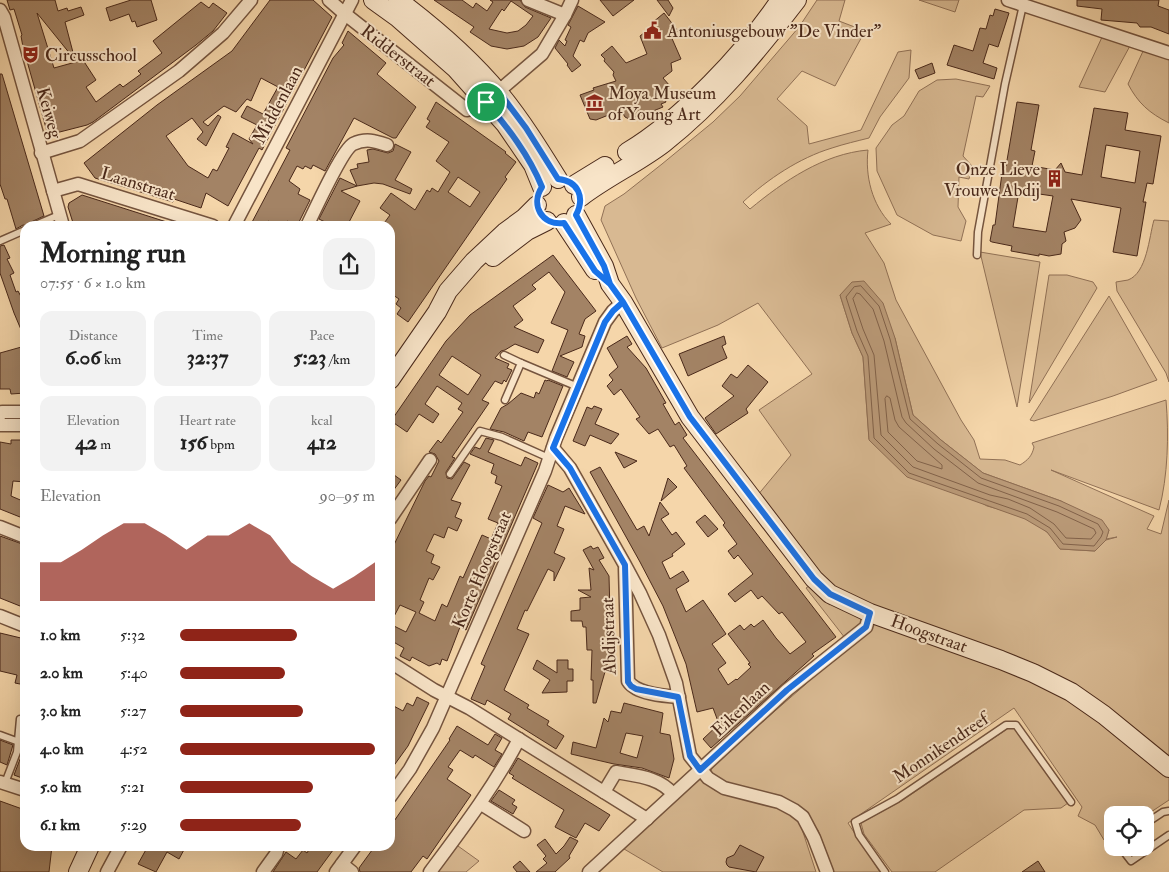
<!DOCTYPE html>
<meta charset="utf-8">
<style>
:root{--surface:#fff;--page:#f2f2f2;--text:#222;--muted:#767676;--accent:#8f2418}
body{margin:0;font-family:"IM FELL Double Pica",serif;background:var(--page);color:var(--text);height:100vh;display:flex;flex-direction:column;font-size:19px;white-space:nowrap}
*{box-sizing:border-box;margin:0}
p{font-size:16px;color:var(--muted)}
.icon{flex:none;width:28px;height:28px;fill:none;stroke:currentColor;stroke-width:2;stroke-linecap:round;stroke-linejoin:round}
.map{position:relative;flex:1;overflow:hidden}
.panel{position:absolute;left:20px;top:221px;width:375px;height:630px;display:flex;flex-direction:column;background:var(--surface);border-radius:15px;box-shadow:0 5px 20px #0002}
.panel>*{flex:none}
.buttons{position:absolute;left:1104px;top:806px;display:grid;gap:10px}
.buttons a{display:grid;place-items:center;width:50px;height:50px;border-radius:10px;background:var(--surface);box-shadow:0 5px 20px #0002;font-size:25px}
.pin{position:absolute;display:grid;place-items:center;width:42px;height:42px;color:#fff;margin:-21px;border:2px solid #fff;border-radius:50%;box-shadow:0 1px 5px #0007}
.round{display:grid;place-items:center;flex:none;width:52px;height:52px;border-radius:15px;background:var(--page)}
.head{display:flex;align-items:center;justify-content:space-between;height:85px;padding:0 20px}
h1{font-size:28px;font-weight:700;line-height:38px}
.metrics{display:grid;grid-template-columns:repeat(3,1fr);gap:8px;height:85px;padding:5px 20px}
.metrics div{display:grid;align-content:center;border-radius:12px;background:var(--page);text-align:center}
.metrics b{font-size:21px;font-weight:700}
.metrics small{font-size:14px;font-weight:400}
.metrics p{font-size:14px}
.chart{height:140px;padding:10px 20px}
.chart p{display:flex;justify-content:space-between}
.chart svg{width:100%;height:90px;margin-top:5px;fill:var(--accent);opacity:.7}
ul{padding:0 20px;list-style:none;font-size:16px}
li{display:grid;grid-template-columns:80px 60px 1fr;align-items:center;height:38px}
li i{height:12px;border-radius:6px;background:var(--accent)}
.map>svg:first-child{display:block}
</style>
<div class="map">
<svg width="1169" height="872" viewBox="0 0 1169 872">
<rect width="100%" height="100%" fill="#f5d6aa"/>
<filter id="stains"><feTurbulence type="fractalNoise" baseFrequency=".004" numOctaves="4"/><feColorMatrix values="0 0 0 0 .2 0 0 0 0 .09 0 0 0 0 .02 0 0 0 .5 -.17"/></filter>
<radialGradient id="worn" r=".72"><stop offset=".6" stop-color="#630" stop-opacity="0"/><stop offset="1" stop-color="#630" stop-opacity=".3"/></radialGradient>
<!-- green -->
<g fill="#d8b992" stroke="#917156" fill-rule="evenodd">
<path d="M 817,0 L 845,0 L 839,21 L 865,31 L 835,86 L 802,71 L 777,99 L 807,126 L 809,144 L 861,130 L 898,52 L 911,50 L 909,78 L 880,117 L 869,138 C 857,141 844,144 832,148 C 799,158 768,179 743,202 L 750,209 C 784,181 823,154 868,150 C 865,176 872,205 891,224 L 865,233 L 884,263 L 896,300 L 961,420 L 974,440 L 980,459 L 1005,460 L 1020,465 C 1028,460 1032,456 1034,447 L 1032,443 L 1166,400 C 1169,435 1168,476 1159,510 L 1051,470 L 1154,516 L 1147,529 L 1161,534 L 1169,500 L 1169,800 L 1145,816 L 1112,815 L 1112,836 L 1104,840 L 1095,825 L 1078,816 L 1082,807 L 1014,708 L 848,823 L 880,872 L 834,872 L 818,830 L 801,811 L 729,787 L 712,774 L 711,770 L 714,764 L 806,684 L 806,680 L 815,672 L 819,672 L 843,652 L 845,638 L 806,588 L 809,586 L 821,599 L 830,605 L 831,604 L 757,496 L 791,455 L 759,410 L 812,374 L 758,303 L 718,325 L 662,348 L 636,298 L 601,220 L 605,206 L 624,194 L 662,164 L 713,122 L 740,96 L 799,27 ZM 840,295 L 895,338 L 913,415 L 941,440 L 983,473 L 1061,501 L 1109,530 L 1106,539 L 1117,537 L 1106,540 L 1095,551 L 1060,549 C 1056,544 1053,538 1048,533 C 1034,519 1007,511 987,506 L 869,439 L 863,357 L 852,333 Z"/>
<polygon points="919,0 959,0 955,12"/>
<polygon points="1103,35 1131,44 1105,92 1079,87"/>
<path d="M 1144,49 L 1169,57 L 1169,123 C 1149,113 1138,103 1128,84 Z"/>
<polygon points="956,79 990,86 983,97 976,96 963,156 972,166 969,179 959,177 958,207 966,221 961,241 933,235 897,215 877,171 876,148 892,125 904,116 919,91 937,80"/>
<path d="M 1154,220 L 1169,221 L 1169,382 L 1166,373 L 1117,291 L 1116,282 C 1120,281 1124,281 1128,280 C 1147,273 1149,237 1154,220 Z"/>
<polygon points="980,252 1040,262 1017,407"/>
<polygon points="1049,275 1067,275 1093,282 1097,288 1029,403"/>
<polygon points="1109,296 1157,380 1113,396 1034,421 1030,420"/>
<polygon points="1010,727 1014,728 1068,803 1061,808 1024,810 935,872 892,872 864,834 861,823 903,800"/>
<polygon points="697,774 714,790 727,795 763,800 791,813 800,823 816,872 663,872 619,846"/>
<polygon points="451,841 479,861 466,872 428,872"/>
</g>
<!-- water -->
<polygon fill="#bb9b79" stroke="#8e6d53" points="864,281 883,303 895,338 913,415 941,440 983,473 1061,501 1102,520 1109,530 1106,540 1095,551 1060,549 1047,532 1025,519 907,477 869,440 863,357 852,333 840,295 852,282"/>
<g fill="none" stroke-linecap="round" stroke-linejoin="round">
<!-- shore -->
<g stroke="#82624a" stroke-width="1">
<polygon points="861,286 879,306 890,339 910,419 938,444 981,478 1059,506 1098,524 1103,532 1101,537 1094,546 1063,544 1050,528 1027,514 909,473 874,438 868,356 857,331 846,297 854,287"/>
<polygon points="857,293 860,294 873,309 884,341 902,417 906,423 934,449 978,483 1057,512 1094,529 1096,533 1091,539 1066,538 1054,524 1030,508 1008,499 990,495 913,467 881,435 874,355 863,329 853,299"/>
<polygon points="887,396 890,398 895,420 899,427 942,465 942,469 917,461 888,432 885,399"/>
</g>
</g>
<!-- building -->
<g fill="#a38365" stroke="#4a291a" fill-rule="evenodd">
<polygon points="7,0 55,0 58,11 67,8 68,11 81,7 84,15 65,22 75,60 37,13 54,68 83,60 96,80 86,87 96,102 120,84 123,87 141,74 138,71 162,53 153,41 201,2 209,8 213,3 227,13 213,31 196,45 93,122 87,125 48,135 23,47 21,36 22,35 14,9 10,10"/>
<polygon points="131,0 151,0 157,20 137,27 135,21 132,22 129,14 110,21 106,8"/>
<path d="M 270,0 L 313,0 L 332,17 L 262,150 L 259,148 L 228,206 L 206,193 L 201,208 L 174,199 L 173,202 L 95,178 L 84,163 L 157,105 L 232,51 ZM 261,78 L 278,87 L 263,114 L 247,106 L 241,117 L 257,125 L 249,139 L 253,144 L 233,133 L 226,147 L 229,148 L 217,171 L 213,169 L 208,178 L 188,166 L 166,136 L 192,118 L 203,132 L 197,139 L 206,146 L 221,117 L 218,115 L 208,126 L 203,122 L 224,106 L 236,112 L 247,99 L 251,101 Z"/>
<path d="M 434,0 L 462,0 L 473,8 L 476,3 L 487,11 L 493,2 L 490,0 L 520,0 L 525,7 L 551,18 L 538,37 L 524,46 L 507,49 L 491,46 L 470,32 L 474,27 ZM 511,1 L 533,16 L 526,25 L 518,31 L 507,33 L 489,29 L 502,9 L 504,11 Z"/>
<polygon points="600,0 634,0 613,16"/>
<polygon points="657,0 668,0 673,8 669,16"/>
<polygon points="1077,0 1159,0 1158,6 1169,10 1169,34 1151,27 1140,27 1137,23 1101,20 1102,9 1077,6"/>
<polygon points="578,6 605,22 588,33 584,42 580,40 573,56 581,65 572,72 567,65 568,64 555,48 559,40 565,46 567,41 565,40 571,27 568,25"/>
<polygon points="995,9 1009,13 998,47 989,44 983,63 997,68 994,79 947,65 954,45 973,51 980,28 986,29 990,15 993,16"/>
<polygon points="664,13 678,31 670,34 681,59 671,63 672,71 663,78 670,86 667,92 662,94 666,102 661,104 663,107 636,118 635,116 629,119 625,117 621,110 596,120 590,119 580,95 594,90 593,88 616,81 613,75 614,72 604,61 605,59 601,55 612,46 626,63 647,54 640,36 653,26 652,23"/>
<polygon points="348,31 386,63 377,74 416,107 396,138 393,138 354,118 325,171 313,165 311,169 305,166 303,169 297,166 289,181 300,189 298,194 310,200 297,226 287,221 285,226 277,226 268,221 265,226 250,226 290,150 286,148 333,58 344,45 342,43"/>
<polygon points="932,63 935,73 919,79 915,70"/>
<polygon points="0,74 2,74 44,216 31,222 28,226 23,225 16,229 7,199 5,199 0,184"/>
<path d="M 436,102 L 502,149 L 506,152 L 505,153 L 516,162 L 505,177 L 507,179 L 408,322 L 397,314 L 401,308 L 396,304 L 399,299 L 390,293 L 390,226 L 382,226 L 390,215 L 380,208 L 391,193 L 415,210 L 427,190 L 430,192 L 432,188 L 438,192 L 450,172 L 436,161 L 449,142 L 426,127 L 430,121 L 427,119 ZM 458,177 L 480,192 L 470,207 L 448,192 Z"/>
<path d="M 1017,102 L 1039,105 L 1031,150 L 1035,151 L 1032,166 L 1055,170 L 1061,163 L 1065,172 L 1082,175 L 1094,108 L 1128,113 L 1125,130 L 1161,136 L 1153,184 L 1147,183 L 1143,202 L 1146,202 L 1137,256 L 1113,252 L 1121,208 L 1071,199 L 1081,220 L 1075,228 L 1064,232 L 1066,241 L 1062,244 L 1061,254 L 1049,256 L 1039,254 L 1039,256 L 1011,251 L 1012,246 L 992,242 L 990,241 L 993,225 L 995,225 L 1003,166 L 1006,166 ZM 1106,145 L 1140,151 L 1135,183 L 1101,177 ZM 1019,191 L 1053,196 L 1046,232 L 1013,227 Z"/>
<polygon points="395,144 411,152 395,180 412,189 410,194 383,184 374,183 357,186 350,170 358,168 357,164 369,162 367,150 373,149 388,153 393,151"/>
<polygon points="340,178 357,186 341,191 360,201 347,226 333,226 319,219"/>
<polygon points="82,195 173,224 173,226 74,226 68,207 69,203"/>
<polygon points="4,245 10,258 7,259 14,273 10,275 16,292 18,291 25,304 25,339 14,313 0,273 0,246"/>
<path d="M 553,255 L 596,311 L 585,319 L 579,334 L 585,336 L 582,347 L 560,356 L 574,362 L 567,377 L 552,371 L 568,330 L 551,323 L 565,292 L 549,272 L 532,285 L 536,289 L 513,306 L 523,320 L 514,327 L 544,340 L 538,353 L 515,344 L 505,350 L 501,351 L 495,358 L 509,364 L 507,368 L 512,370 L 506,382 L 504,380 L 502,384 L 495,381 L 482,400 L 489,403 L 452,457 L 455,458 L 446,472 L 447,478 L 452,479 L 464,462 L 470,465 L 451,500 L 461,503 L 455,517 L 462,520 L 457,531 L 448,527 L 444,538 L 434,534 L 426,551 L 434,555 L 431,563 L 440,567 L 433,580 L 429,578 L 420,600 L 424,602 L 419,613 L 435,621 L 442,604 L 447,607 L 460,576 L 463,578 L 482,535 L 491,539 L 498,523 L 488,519 L 502,486 L 495,483 L 497,476 L 491,473 L 494,464 L 470,454 L 475,447 L 480,449 L 486,438 L 494,440 L 488,452 L 521,466 L 525,457 L 538,463 L 466,630 L 460,627 L 447,661 L 442,659 L 440,665 L 437,663 L 429,666 L 412,657 L 410,661 L 400,656 L 404,648 L 390,640 L 390,553 L 425,481 L 429,476 L 431,477 L 439,461 L 435,454 L 429,452 L 438,440 L 441,443 L 463,412 L 458,409 L 462,403 L 437,386 L 425,404 L 439,414 L 433,423 L 419,414 L 407,432 L 391,421 L 446,341 L 470,315 ZM 452,356 L 481,375 L 468,395 L 439,375 ZM 400,605 L 416,612 L 406,632 L 390,624 Z"/>
<polygon points="627,336 632,344 627,347 646,368 666,403 663,404 675,425 679,422 687,435 683,438 836,637 812,654 814,656 711,748 703,739 719,724 713,708 697,712 686,664 663,606 640,562 590,472 600,467 637,530 644,526 649,536 660,502 669,514 661,519 672,535 676,532 685,544 672,554 673,556 662,562 670,579 683,571 689,581 676,589 686,612 703,600 726,634 712,644 726,663 718,669 728,685 736,679 737,680 751,667 748,664 750,663 728,634 740,625 744,630 751,624 754,627 763,620 776,638 790,654 806,642 782,612 779,614 762,596 758,599 751,590 735,602 728,594 753,574 738,555 734,559 728,551 737,544 723,525 725,523 684,468 687,466 674,445 670,447 658,429 649,434 636,419 640,417 621,389 614,395 607,386 613,380 609,375 618,367 607,348"/>
<polygon points="724,336 726,344 722,346 727,358 688,376 679,354"/>
<polygon points="25,346 25,393 11,394 10,389 0,389 0,353"/>
<polygon points="748,365 768,382 746,409 748,413 716,434 705,418 734,396 722,386 731,374 737,378"/>
<polygon points="545,380 547,381 548,380 563,386 542,437 528,432 524,441 504,432 490,429 501,408 508,404 521,393 534,398 536,392 539,394"/>
<polygon points="594,406 602,409 595,424 619,434 611,444 590,435 585,446 573,441 587,407 592,409"/>
<polygon points="11,440 25,440 25,455 21,455 21,473 25,474 25,482 13,481 11,496 25,502 25,519 0,509 0,442 11,444"/>
<polygon points="615,452 637,461 624,468"/>
<polygon points="390,472 401,480 390,495"/>
<polygon points="668,478 677,487 661,501"/>
<polygon points="548,485 563,492 569,488 585,514 565,506 557,526 564,529 554,553 565,558 554,581 554,572 548,569 527,611 525,610 517,629 529,634 504,690 529,705 527,708 549,721 547,725 564,736 556,749 508,719 511,714 487,700 485,705 471,699 485,666 481,664 542,523 533,518"/>
<polygon points="705,515 718,529 708,537 696,522"/>
<polygon points="0,536 25,545 25,608 0,598"/>
<polygon points="591,546 593,549 598,547 604,558 599,560 609,576 611,651 596,703 593,703 593,680 591,680 592,650 587,650 586,627 583,627 582,621 571,621 571,611 580,610 580,598 591,597 578,590 591,590 589,568 594,570 583,550"/>
<polygon points="0,633 25,639 25,685 15,683 17,675 0,671"/>
<polygon points="537,660 557,673 557,660 568,660 568,669 573,669 573,681 567,681 567,692 542,693 550,680 533,669"/>
<polygon points="417,697 429,703 408,746 390,771 390,704 403,711 407,703 413,706"/>
<path d="M 624,703 L 663,713 L 660,733 L 670,735 L 674,759 L 669,778 L 642,768 L 614,764 L 571,754 L 573,742 L 596,748 L 604,718 L 608,722 L 611,711 L 621,713 ZM 626,733 L 643,736 L 637,758 L 620,753 Z"/>
<polygon points="457,726 488,745 495,734 502,738 495,750 502,754 494,767 475,755 473,758 460,750 448,767 453,770 447,779 471,795 427,859 423,856 411,872 360,872 359,868 375,846 390,846 390,827 450,740 449,739"/>
<polygon points="24,733 25,765 22,778 14,775 22,754"/>
<polygon points="0,740 13,745 7,765 0,762"/>
<polygon points="518,758 610,815 599,831 585,823 576,838 555,827 564,810 512,778 514,776 509,773"/>
<polygon points="499,790 515,800 512,804 517,807 513,814 491,801"/>
<polygon points="0,801 25,810 25,846 52,846 49,872 0,872"/>
<polygon points="570,837 578,841 569,856 570,858 555,872 536,872 547,863 543,859 546,856 537,845 545,839 556,854 564,846"/>
<polygon points="740,845 764,857 756,872 729,867 727,865 726,862 727,858 734,855"/>
<polygon points="148,846 186,846 179,859 167,852 156,872 138,864"/>
<polygon points="311,846 336,846 317,872 273,872 286,852 296,859 303,850 307,853"/>
<polygon points="520,861 530,872 517,872 513,867"/>
<polygon points="1038,861 1045,872 1022,872"/>
</g>
<g fill="none" stroke-linecap="round" stroke-linejoin="round">
<defs>
<g id="lane">
<polyline points="33,226 59,215"/>
<polyline points="0,241 25,230"/>
<polyline points="977,255 978,232 1005,84 1023,5"/>
<polyline points="504,355 521,363 505,400"/>
<polyline points="521,363 578,387"/>
<polyline points="450,474 480,431 502,437 549,458"/>
<polyline points="0,735 19,742"/>
<polyline points="5,783 17,752 20,719"/>
<polyline points="1145,824 1163,812 1169,811"/>
<polyline points="1121,848 1131,861 1169,835"/>
<polyline points="885,872 859,835 855,822 897,799 1006,725 1016,725 1071,802"/>
</g>
<g id="street">
<polyline points="329,0 345,14 467,110"/>
<polyline points="528,0 565,15"/>
<polyline points="1008,0 1169,53"/>
<polyline points="0,10 4,17 63,226"/>
<polyline points="493,96 542,54 565,15 572,0"/>
<polyline points="41,153 80,141 179,71 223,33 251,0"/>
<polyline points="53,191 78,184 213,226"/>
<polyline points="234,226 352,0"/>
<path d="M 307,226 C 314,212 342,150 353,144 C 366,138 375,141 387,145"/>
<polyline points="0,415 2,412 25,412"/>
<polyline points="0,425 25,425"/>
<polyline points="553,448 570,468 625,565 640,593 659,635 676,683 690,756 708,778 724,788 779,802 794,810 803,817 814,838 827,872"/>
<polyline points="390,519 430,460"/>
<polyline points="0,527 25,537"/>
<path d="M 625,568 L 628,681 C 636,694 664,696 679,697"/>
<polyline points="0,616 25,626"/>
<polyline points="390,662 434,690 469,708 647,819"/>
<polyline points="0,782 25,790"/>
<path d="M 604,792 L 616,772 C 637,776 659,777 673,794"/>
<polyline points="390,797 410,769 433,728 545,471 556,438 605,322 613,311 623,302"/>
<polyline points="481,804 524,831"/>
<polyline points="342,864 352,872"/>
<polyline points="107,872 121,846"/>
<polyline points="263,872 276,854 278,847 276,846"/>
<polyline points="336,872 355,846"/>
<path d="M 430,872 C 462,829 494,787 519,739"/>
<polyline points="589,872 787,690 866,627 870,613"/>
</g>
<g id="secondary">
<polyline points="373,0 398,18 456,69 505,124 533,165 542,187"/>
<path d="M 398,0 C 434,27 471,59 500,94 C 522,121 540,150 558,179"/>
<path d="M 627,152 C 682,119 744,53 780,0"/>
<polyline points="574,185 605,166"/>
<path d="M 581,197 C 607,177 638,163 664,143 C 716,102 757,52 797,0"/>
<polyline points="576,215 604,266 610,284 623,302 690,417 814,579 830,594 870,613 1001,660 1033,673 1071,692 1104,715 1169,768"/>
<polyline points="564,223 595,270"/>
<polyline points="493,257 527,231 547,221"/>
<polyline points="390,380 437,312 448,291 474,261 505,232 524,218 537,205"/>
<polyline points="78,872 90,846"/>
</g>
</defs>
<!-- lane casing -->
<use href="#lane" stroke="#75543e" stroke-width="9"/>
<!-- street casing -->
<use href="#street" stroke="#75543e" stroke-width="15"/>
<!-- secondary casing -->
<use href="#secondary" stroke="#4a291a" stroke-width="20"/>
<!-- lane -->
<use href="#lane" stroke="#f8e4c8" stroke-width="6"/>
<!-- street -->
<use href="#street" stroke="#f8e4c8" stroke-width="12"/>
<!-- secondary -->
<use href="#secondary" stroke="#f8e4c8" stroke-width="18"/>
</g>
<g fill="none" stroke-linecap="round" stroke-linejoin="round">
<defs>
<path id="route" d="M 486,102 C 508,128 529,155 542,187 C 530,205 542,226 564,223 L 595,271 L 610,284 L 623,302 L 613,311 L 605,322 L 553,448 L 570,468 L 625,565 L 628,682 L 631,686 L 636,689 L 678,697 L 690,756 L 700,770 L 787,690 L 866,627 L 870,613 L 830,594 L 814,579 L 690,417 L 623,302 L 610,284 L 604,266 L 576,215 C 585,198 579,181 558,179 L 526,128 L 499,92 L 486,102"/>
</defs>
<!-- route casing -->
<use href="#route" stroke="#fff" stroke-width="10"/>
<!-- route -->
<use href="#route" stroke="#1a73e8" stroke-width="6"/>
</g>
<!-- icons -->
<defs>
<symbol id="civic-bare" viewBox="-9 -9 18 18"><path d="M-.6-6.5H3V-4.5H.6V-3L4-1V1h2V6H-6V1h2V-1L-.6-3ZM-1.2 2.5V6h2.4V2.5Z" fill="#8f2418" stroke="#f8e4c8" stroke-width="2.5" paint-order="stroke"/></symbol>
<symbol id="theatre-bare" viewBox="-9 -9 18 18"><path d="M-5-5.5Q0-4 5-5.5V0Q5 5 0 6Q-5 5-5 0ZM-3.3-2.5H-1v1.5H-3.3ZM1-2.5H3.3v1.5H1ZM-2.8 1Q0 5.5 2.8 1Z" fill="#8f2418" stroke="#f8e4c8" stroke-width="2.5" paint-order="stroke"/></symbol>
<symbol id="museum-bare" viewBox="-9 -9 18 18"><path d="M0-6L6-3V-2H-6V-3ZM-5-1h2V3h-2ZM-1-1h2V3h-2ZM3-1h2V3H3ZM-6 4H6V6H-6Z" fill="#8f2418" stroke="#f8e4c8" stroke-width="2.5" paint-order="stroke"/></symbol>
<symbol id="building-bare" viewBox="-9 -9 18 18"><path d="M-4-6H4V6H1V3H-1V6H-4ZM-2.5-4.3h1.7v1.8h-1.7ZM.8-4.3h1.7v1.8H.8ZM-2.5-1h1.7V.8h-1.7ZM.8-1h1.7V.8H.8Z" fill="#8f2418" stroke="#f8e4c8" stroke-width="2.5" paint-order="stroke"/></symbol>
</defs>
<g fill-rule="evenodd">
<use href="#civic-bare" x="640" y="18" width="25" height="25"/>
<use href="#theatre-bare" x="18" y="42" width="25" height="25"/>
<use href="#museum-bare" x="582" y="90" width="25" height="25"/>
<use href="#building-bare" x="1042" y="166" width="25" height="25"/>
</g>
<g text-anchor="middle" dominant-baseline="central" stroke-width="4" stroke-linejoin="round" paint-order="stroke">
<!-- poi labels -->
<g font-size="18" fill="#4a291a" stroke="#f8e4c8" text-anchor="start">
<text x="667" y="31">Antoniusgebouw "De Vinder"</text>
<text x="45" y="55">Circusschool</text>
<text x="608" y="93">Moya Museum<tspan x="608" dy="21">of Young Art</tspan></text>
<text x="1040" y="169" text-anchor="end">Onze Lieve<tspan x="1040" dy="21">Vrouwe Abdij</tspan></text>
</g>
<!-- street labels -->
<g font-size="18" fill="#4a291a" stroke="#f8e4c8">
<text transform="translate(398 56) rotate(38)">Ridderstraat</text>
<text transform="translate(278 105) rotate(-62)">Middenlaan</text>
<text transform="translate(49 113) rotate(74)">Keiweg</text>
<text transform="translate(138 184) rotate(17)">Laanstraat</text>
<text transform="translate(482 570) rotate(-67)">Korte Hoogstraat</text>
<text transform="translate(929 634) rotate(20)">Hoogstraat</text>
<text transform="translate(609 636) rotate(-92)">Abdijstraat</text>
<text transform="translate(741 709) rotate(-43)">Eikenlaan</text>
<text transform="translate(941 748) rotate(-34)">Monnikendreef</text>
</g>
</g>
<rect width="100%" height="100%" filter="url(#stains)"/>
<rect width="100%" height="100%" fill="url(#worn)"/>
</svg>
<div class="buttons">
<a><svg class="icon" aria-label="locate" viewBox="0 0 24 24"><circle cx="12" cy="12" r="6"/><path d="M12 2v4M12 18v4M2 12h4M18 12h4"/></svg></a>
</div>
<div class="pin" style="left:486px;top:102px;background:#1e9e55"><svg class="icon" aria-label="arrive" viewBox="0 0 24 24"><path d="M6 21V4h12l-3 4 3 4H6"/></svg></div>
<section class="panel">
<div class="head"><div><h1>Morning run</h1><p>07:55 · 6 × 1.0 km</p></div><a class="round"><svg class="icon" aria-label="share" viewBox="0 0 24 24"><path d="M12 15V3M7 8l5-5 5 5M5 13v7h14v-7"/></svg></a></div>
<div class="metrics">
<div><p>Distance</p><b>6.06<small> km</small></b></div>
<div><p>Time</p><b>32:37</b></div>
<div><p>Pace</p><b>5:23<small> /km</small></b></div>
</div>
<div class="metrics">
<div><p>Elevation</p><b>42<small> m</small></b></div>
<div><p>Heart rate</p><b>156<small> bpm</small></b></div>
<div><p>kcal</p><b>412</b></div>
</div>
<div class="chart"><p><span>Elevation</span>90–95 m</p>
<svg viewBox="0 0 160 44" preserveAspectRatio="none"><path d="M0 44V25L10 25L20 19L30 12L40 6L50 6L60 12L70 19L80 12L90 12L100 6L110 12L120 25L130 32L140 38L150 32L160 25V44z"/></svg>
</div>
<ul>
<li><b>1.0 km</b>5:32<i style="width:60%"></i></li>
<li><b>2.0 km</b>5:40<i style="width:54%"></i></li>
<li><b>3.0 km</b>5:27<i style="width:63%"></i></li>
<li><b>4.0 km</b>4:52<i style="width:100%"></i></li>
<li><b>5.0 km</b>5:21<i style="width:68%"></i></li>
<li><b>6.1 km</b>5:29<i style="width:62%"></i></li>
</ul>
</section>
</div>
